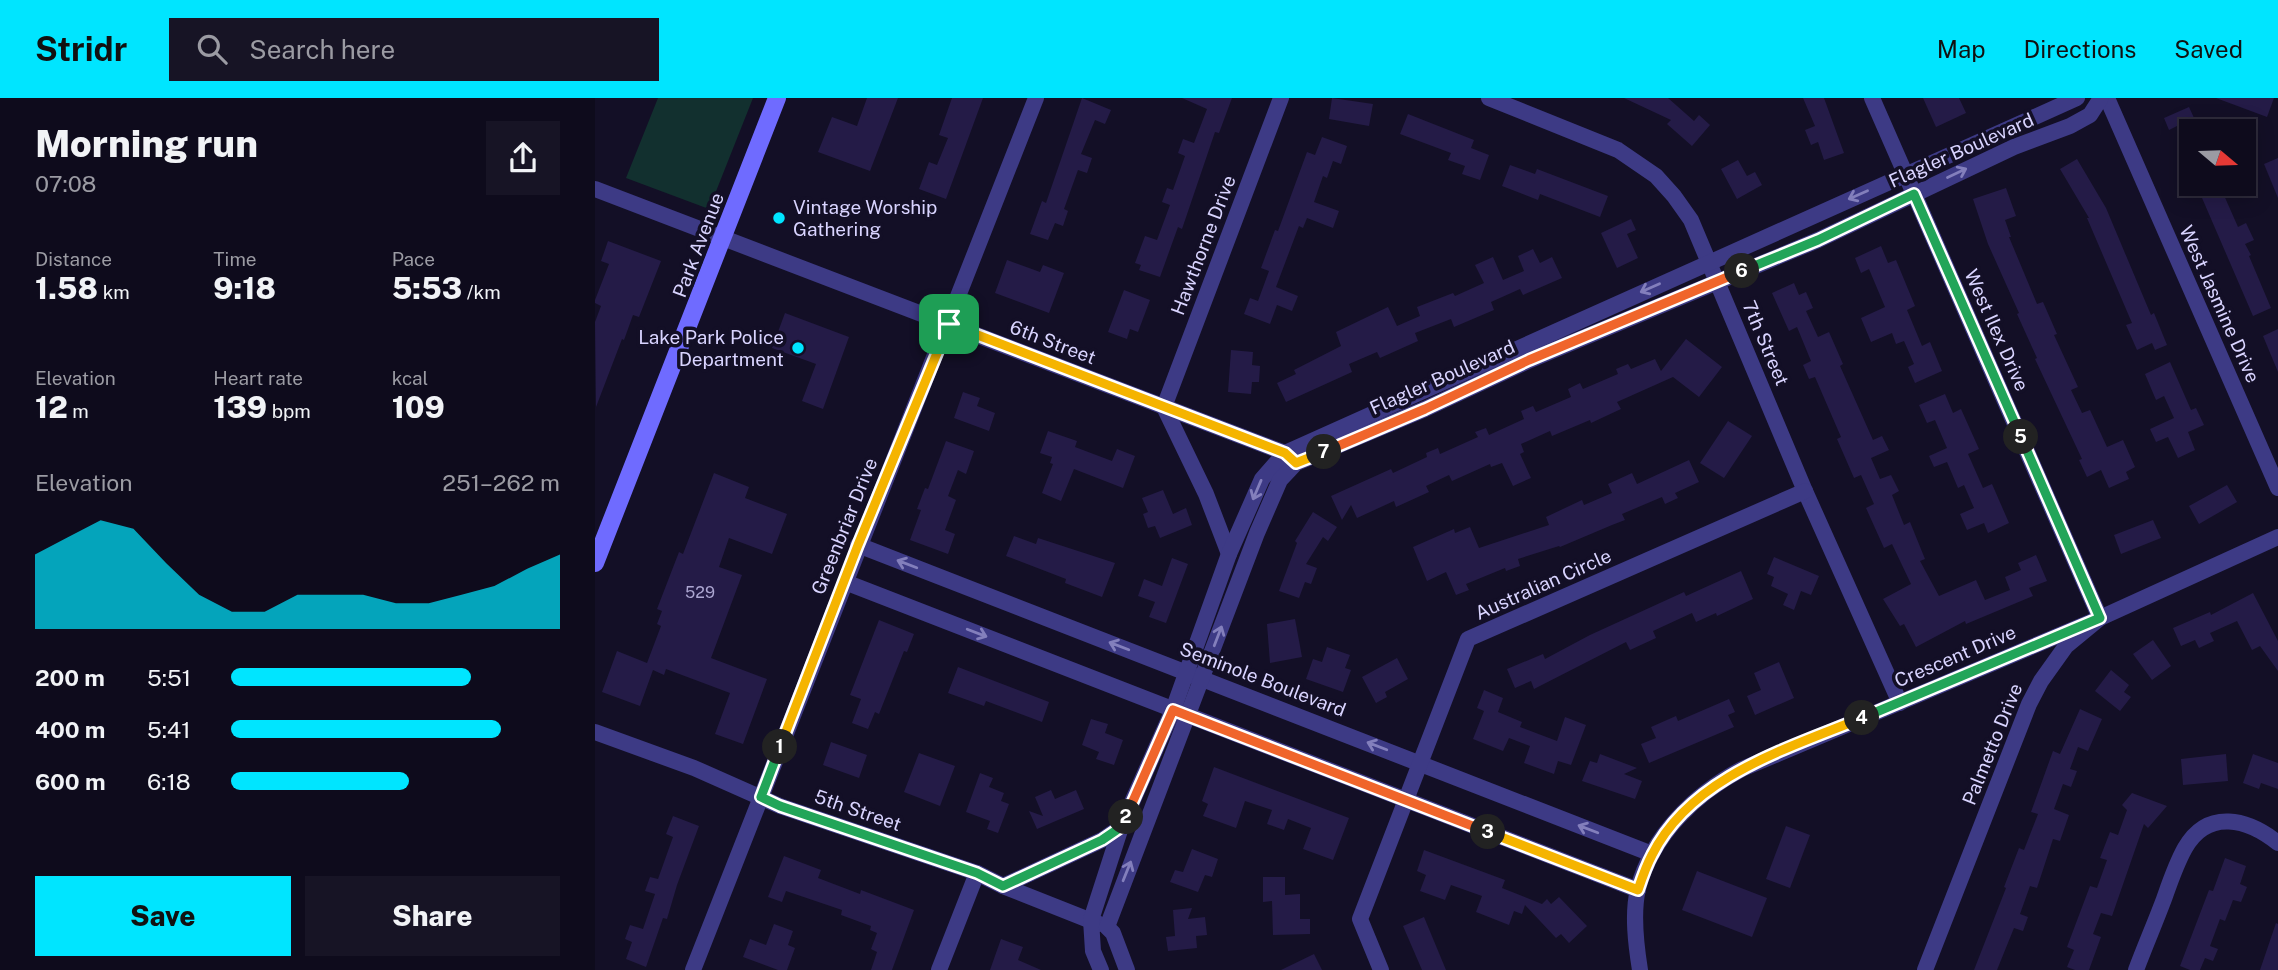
<!DOCTYPE html>
<meta charset="utf-8">
<style>
:root{--surface:#0e0b1c;--page:#171425;--text:#f1f3f6;--muted:#9b9ba3;--line:#2e2b3b;--accent:#00e5ff}
body{margin:0;font-family:"Public Sans",sans-serif;background:var(--page);color:var(--text);height:100vh;display:flex;flex-direction:column;font-size:26px;white-space:nowrap}
*{box-sizing:border-box;margin:0}
p{font-size:23px;color:var(--muted)}
.icon{flex:none;width:38px;height:38px;fill:none;stroke:currentColor;stroke-width:2;stroke-linecap:round;stroke-linejoin:round}
.map{position:relative;flex:1;overflow:hidden}
.drawer{display:flex;flex-direction:column;background:var(--surface);width:595px}
.drawer>*{flex:none}
.needle{width:46px;rotate:109deg}
.buttons{position:absolute;left:1584px;top:21px;display:grid;gap:14px}
.buttons a{display:grid;place-items:center;width:77px;height:77px;border-radius:0px;background:var(--surface);box-shadow:0 4px 18px #0003,0 0 0 2px var(--line);font-size:35px}
.pin{position:absolute;display:grid;place-items:center;width:60px;height:60px;color:#fff;margin:-30px;border-radius:14px;box-shadow:0 4px 10px #0006}
.km{position:absolute;width:35px;height:35px;margin:-18px;border-radius:50%;background:#222;color:#fff;font-size:19px;line-height:35px;text-align:center}
.round{display:grid;place-items:center;flex:none;width:74px;height:74px;border-radius:0px;background:var(--page)}
.overview{display:flex;align-items:center;justify-content:space-between;height:119px;padding:0 35px}
h1{font-size:38px;font-weight:800;line-height:52px}
.figures{display:grid;grid-template-columns:repeat(3,1fr);gap:10px;height:119px;padding:7px 35px}
.figures div{display:grid;align-content:center}
.figures b{font-size:30px;font-weight:800}
.figures small{font-size:19px;font-weight:400}
.figures p{font-size:19px}
.chart{height:196px;padding:14px 35px}
.chart p{display:flex;justify-content:space-between}
.chart svg{width:100%;height:126px;margin-top:7px;fill:var(--accent);opacity:.7}
.primary-button{display:flex;gap:14px;margin-top:auto;padding:14px 35px}
.primary-button a{flex:1;height:80px;border-radius:0px;background:var(--accent);color:#111;font-size:28px;font-weight:800;line-height:80px;text-align:center}
.primary-button a+a{background:var(--page);color:var(--text)}
ul{padding:0 35px;list-style:none;font-size:23px}
li{display:grid;grid-template-columns:112px 84px 1fr;align-items:center;height:52px}
li i{height:18px;border-radius:9px;background:var(--accent)}
header{display:flex;align-items:center;gap:42px;box-sizing:border-box;height:98px;padding:0 35px;background:var(--accent);color:#111}
header strong{font-size:33px}
nav{display:flex;gap:38px;margin-inline-start:auto;font-size:24px}
.search{width:490px;height:63px;background:var(--page);display:flex;align-items:center;gap:18px;box-sizing:border-box;padding:0 24px;border-radius:0px;color:var(--muted);font-size:26px}
main{display:flex;flex:1;min-height:0}
.map>svg:first-child{display:block}
</style>
<header>
<strong>Stridr</strong>
<div class="search"><svg class="icon" aria-label="search" viewBox="0 0 24 24"><circle cx="10" cy="10" r="6"/><path d="M15 15l6 6"/></svg>Search here</div>
<nav><a>Map</a><a>Directions</a><a>Saved</a></nav>
</header>
<main>
<section class="drawer">
<div class="overview"><div><h1>Morning run</h1><p>07:08</p></div><a class="round"><svg class="icon" aria-label="share" viewBox="0 0 24 24"><path d="M12 15V3M7 8l5-5 5 5M5 13v7h14v-7"/></svg></a></div>
<div class="figures">
<div><p>Distance</p><b>1.58<small> km</small></b></div>
<div><p>Time</p><b>9:18</b></div>
<div><p>Pace</p><b>5:53<small> /km</small></b></div>
</div>
<div class="figures">
<div><p>Elevation</p><b>12<small> m</small></b></div>
<div><p>Heart rate</p><b>139<small> bpm</small></b></div>
<div><p>kcal</p><b>109</b></div>
</div>
<div class="chart"><p><span>Elevation</span>251–262 m</p>
<svg viewBox="0 0 160 44" preserveAspectRatio="none"><path d="M0 44V18L10 12L20 6L30 9L40 21L50 32L60 38L70 38L80 32L90 32L100 32L110 35L120 35L130 32L140 29L150 23L160 18V44z"/></svg>
</div>
<ul>
<li><b>200 m</b>5:51<i style="width:73%"></i></li>
<li><b>400 m</b>5:41<i style="width:82%"></i></li>
<li><b>600 m</b>6:18<i style="width:54%"></i></li>
</ul>
<div class="primary-button"><a>Save</a><a>Share</a></div>
</section>
<div class="map">
<svg width="1683" height="872" viewBox="0 0 1683 872">
<rect width="100%" height="100%" fill="#130f26"/>
<!-- green -->
<polygon fill="#12302f" points="63,0 158,0 114,111 31,80"/>
<!-- building -->
<g fill="#241b47">
<polygon points="272,0 303,0 275,73 223,54 237,19 262,28"/>
<polygon points="357,0 388,0 351,101 324,91 334,64 342,67 353,40 344,37"/>
<polygon points="487,0 516,12 510,26 500,22 486,56 497,60 492,75 483,72 469,111 473,113 468,128 460,125 453,142 435,136 447,103 451,105"/>
<polygon points="587,0 637,0 624,35 620,34 587,131 583,129 565,179 544,172 546,167 540,165 550,138 562,142 575,107 567,104 572,90 578,92 590,58 583,55 588,41 599,45 612,11"/>
<polygon points="737,0 778,6 774,28 734,21"/>
<polygon points="1029,0 1073,0 1099,23 1104,17 1115,27 1097,48 1072,26 1076,22"/>
<polygon points="1208,0 1229,0 1249,55 1229,62 1223,44 1216,47 1210,32 1220,28"/>
<polygon points="1328,0 1364,0 1371,15 1341,29"/>
<polygon points="1621,0 1679,0 1672,19"/>
<polygon points="1594,9 1605,33 1596,33 1596,61 1582,28 1574,32 1569,20"/>
<polygon points="813,16 879,42 876,50 894,57 885,82 867,76 870,68 853,62 856,55 805,36"/>
<polygon points="727,39 752,48 746,66 738,63 732,80 728,78 719,104 744,113 738,130 712,120 708,130 704,128 681,189 703,198 697,213 682,207 675,226 649,216 655,200 663,203 674,173 666,170 680,132 683,133 712,54 720,57"/>
<polygon points="1683,60 1683,100 1669,66"/>
<polygon points="1482,61 1511,110 1556,217 1559,215 1572,247 1560,252 1557,245 1542,252 1531,227 1537,225 1492,120 1494,120 1465,71"/>
<polygon points="1143,62 1152,78 1160,74 1167,87 1142,101 1126,71"/>
<polygon points="915,67 940,76 942,71 1013,98 1005,119 945,96 943,102 907,88"/>
<polygon points="1601,86 1624,86 1643,129 1651,125 1659,142 1650,146 1656,157 1654,158 1676,210 1658,218"/>
<polygon points="1411,90 1421,118 1410,122 1416,139 1414,139 1442,206 1448,204 1462,236 1459,237 1483,289 1476,292 1487,315 1495,312 1512,349 1528,342 1540,369 1531,374 1534,381 1514,390 1506,372 1492,379 1484,362 1487,361 1440,261 1442,260 1422,216 1424,215 1393,146 1378,101"/>
<polygon points="1036,121 1041,132 1032,136 1043,160 1022,170 1006,135"/>
<polygon points="13,143 66,163 44,219 38,217 29,242 27,241 1,309 0,224 6,208 0,205 0,202 14,166 6,163"/>
<polygon points="1286,148 1293,165 1301,162 1320,208 1312,212 1327,248 1335,244 1347,273 1320,285 1313,269 1319,266 1309,243 1301,246 1297,235 1276,244 1266,220 1290,209 1274,171 1266,175 1260,160"/>
<polygon points="938,151 945,165 957,159 967,180 928,197 925,191 896,204 899,212 859,229 856,221 820,235 823,243 785,260 782,254 754,266 757,274 691,304 682,285 701,276 699,272 746,248 741,234 793,209 802,228 825,218 822,209 858,195 860,198 889,185 880,167 898,159 908,182 929,173 923,158"/>
<polygon points="412,162 445,174 448,167 469,175 454,215 400,195"/>
<polygon points="1199,185 1204,197 1211,194 1218,210 1211,213 1223,239 1234,234 1248,266 1245,268 1278,342 1287,338 1294,352 1276,360 1285,381 1296,377 1304,393 1297,397 1309,427 1315,424 1330,461 1325,463 1344,498 1381,482 1390,502 1415,492 1410,479 1426,472 1423,465 1441,457 1452,483 1434,490 1438,498 1371,526 1370,523 1321,549 1309,526 1305,528 1288,501 1316,486 1297,446 1289,450 1271,410 1279,406 1266,377 1259,380 1242,341 1246,339 1220,279 1214,281 1208,267 1216,263 1202,229 1194,233 1177,195"/>
<polygon points="529,192 555,202 543,234 535,231 532,241 513,234"/>
<polygon points="190,215 254,239 228,311 207,303 221,266 177,250"/>
<polygon points="1683,231 1683,274 1668,238"/>
<polygon points="1091,241 1127,269 1104,299 1078,279 1022,304 1026,311 996,325 995,322 957,338 955,333 926,346 929,354 925,356 936,380 918,388 907,365 896,369 895,366 857,383 854,377 831,388 834,394 801,409 799,403 762,420 756,407 747,422 736,398 796,371 798,375 832,359 831,355 843,350 845,356 883,339 880,334 891,330 894,337 929,321 926,313 938,308 941,314 976,299 973,291 985,285 988,291 1023,276 1021,271 1033,266 1036,271 1060,261 1066,273"/>
<polygon points="636,252 658,254 657,267 665,268 664,284 657,284 656,296 633,294"/>
<polygon points="1575,264 1596,312 1601,310 1609,327 1593,334 1600,352 1583,360 1573,339 1561,344 1555,331 1579,320 1569,298 1561,302 1550,276"/>
<polygon points="368,294 385,300 382,308 400,315 394,333 359,320"/>
<polygon points="1350,296 1358,315 1366,311 1384,351 1373,356 1388,390 1397,386 1414,425 1393,435 1389,425 1372,432 1365,416 1379,410 1369,387 1363,390 1352,364 1339,369 1334,358 1352,350 1340,322 1332,325 1324,307"/>
<polygon points="1133,323 1157,338 1129,380 1105,365"/>
<polygon points="453,333 482,343 480,349 517,363 522,351 540,358 528,390 479,371 466,403 447,395 458,366 455,365 457,359 445,355"/>
<polygon points="351,343 379,353 371,376 363,372 353,398 361,402 350,432 360,436 353,456 315,442 326,412 322,411 330,390 333,391"/>
<polygon points="1094,362 1104,384 1080,395 1083,400 1070,406 1067,399 1027,416 1030,422 1017,427 965,449 964,448 923,461 925,468 911,473 910,470 871,486 874,492 861,497 851,474 832,483 818,449 859,431 860,435 875,429 884,450 954,427 951,419 987,402 989,407 1017,395 1013,386 1037,375 1042,386"/>
<polygon points="119,375 154,389 150,400 192,416 177,456 134,440 124,469 147,477 116,560 172,581 148,646 120,636 135,595 71,571 69,577 58,572 45,608 7,594 22,553 52,565 66,528 62,526 67,513 62,511 84,454 88,456"/>
<polygon points="1632,387 1642,404 1604,426 1594,408"/>
<polygon points="568,392 578,416 591,410 597,427 565,440 560,428 553,430 548,416 553,414 547,400"/>
<polygon points="718,414 742,429 733,443 728,439 711,466 722,470 716,486 710,484 704,500 684,493 702,445 700,443"/>
<polygon points="1558,422 1566,440 1526,456 1519,437"/>
<polygon points="419,438 441,446 443,440 520,465 507,499 470,485 471,481 411,458"/>
<polygon points="1179,459 1224,478 1216,497 1206,493 1199,512 1188,507 1193,496 1176,488 1179,479 1172,476"/>
<polygon points="577,460 593,466 571,525 554,519 560,504 543,498 549,481 567,488"/>
<polygon points="1146,473 1158,501 1122,518 1121,515 1101,524 1097,515 1058,533 1061,540 1035,552 1031,544 939,591 936,583 920,590 912,571 948,556 950,561 995,537 1089,494 1091,498"/>
<polygon points="1658,495 1683,543 1683,573 1665,548 1657,552 1642,523 1615,535 1619,543 1604,550 1600,542 1586,548 1578,530 1615,514 1616,517"/>
<polygon points="700,521 707,559 675,565 672,526"/>
<polygon points="284,522 319,536 312,554 309,553 284,616 280,614 273,631 257,625 266,601 255,597"/>
<polygon points="1558,542 1576,568 1557,582 1538,556"/>
<polygon points="732,549 755,557 750,570 756,572 748,594 711,581 718,561 727,564"/>
<polygon points="802,560 813,581 790,594 792,599 781,605 767,579"/>
<polygon points="1184,564 1199,600 1160,617 1152,598 1166,592 1159,575"/>
<polygon points="363,569 454,604 447,624 391,603 389,608 353,595"/>
<polygon points="1516,572 1534,587 1529,594 1536,599 1525,613 1500,593"/>
<polygon points="889,592 908,600 903,614 927,624 925,629 962,643 970,619 991,627 976,667 963,663 959,676 929,665 935,648 914,640 908,653 878,641 889,613 882,610"/>
<polygon points="1134,601 1140,614 1133,617 1139,629 1054,665 1046,646 1061,640 1056,629 1081,618 1083,623"/>
<polygon points="1485,611 1507,621 1493,653 1483,649 1475,671 1482,673 1476,689 1468,686 1459,711 1474,717 1465,743 1458,741 1442,790 1435,788 1425,816 1433,819 1428,833 1419,830 1402,872 1379,872 1411,790 1409,789 1424,750 1429,752 1443,716 1436,714 1458,653 1465,656"/>
<polygon points="496,621 513,626 510,635 528,642 519,667 501,661 504,654 487,647"/>
<polygon points="236,644 272,657 264,680 228,667"/>
<polygon points="324,655 360,668 345,708 309,694"/>
<polygon points="1005,656 1042,670 1029,676 1047,683 1040,701 987,683 995,663 1002,665"/>
<polygon points="1631,656 1633,683 1588,687 1586,661"/>
<polygon points="1658,656 1683,665 1683,691 1666,685 1664,691 1648,685"/>
<polygon points="619,669 754,720 738,762 708,751 716,730 693,721 689,732 672,726 677,712 650,703 641,730 608,718 613,706 607,703"/>
<polygon points="385,675 398,680 394,689 409,695 406,703 414,706 403,735 392,731 395,723 371,714"/>
<polygon points="456,692 460,701 481,692 489,711 442,731 434,713 448,718 440,699"/>
<polygon points="1537,695 1572,708 1553,730 1549,726 1517,818 1506,815 1498,836 1506,839 1494,872 1480,872 1472,869 1479,852 1472,849 1495,788 1502,790 1512,762 1505,760 1515,734 1523,737 1532,712 1527,707"/>
<polygon points="78,718 104,728 82,787 72,821 68,820 51,869 31,861 37,844 30,841 35,827 48,831 60,796 50,793 55,779 63,781 78,739 71,736"/>
<polygon points="1191,728 1215,737 1195,790 1171,781"/>
<polygon points="597,751 623,761 617,779 610,777 603,794 575,784 580,772 588,774"/>
<polygon points="829,752 910,782 907,790 947,806 952,801 956,806 964,799 992,828 974,845 966,836 961,840 930,807 927,816 919,813 914,827 881,814 887,798 856,787 850,802 825,793 831,777 822,773"/>
<polygon points="189,758 226,772 223,780 265,796 266,792 319,812 297,872 276,872 282,854 276,851 282,835 275,832 276,828 246,817 247,812 191,793 187,804 173,799"/>
<polygon points="1630,760 1651,768 1645,786 1652,789 1646,804 1638,802 1630,823 1625,821 1615,848 1623,851 1618,863 1610,860 1605,872 1595,872 1585,868 1614,792 1618,793"/>
<polygon points="1102,773 1172,800 1157,839 1087,812"/>
<polygon points="668,779 690,779 690,797 705,796 705,821 715,821 715,836 678,837 677,803 668,804"/>
<polygon points="597,810 593,821 610,819 612,837 601,838 602,850 573,853 571,839 580,838 578,812"/>
<polygon points="829,819 851,872 827,872 808,828"/>
<polygon points="1681,825 1683,826 1683,872 1665,872"/>
<polygon points="179,826 198,833 193,847 200,850 192,872 183,872 148,859 155,841 171,847"/>
<polygon points="406,841 428,849 423,862 446,872 395,872"/>
<polygon points="719,856 727,872 686,872"/>
</g>
<g fill="none" stroke-linecap="round" stroke-linejoin="round">
<!-- street -->
<g stroke="#3d3a85" stroke-width="16">
<polyline points="894,0 1023,52 1061,78 1079,98 1096,122 1210,393 1305,605"/>
<polyline points="1512,0 1683,390"/>
<polyline points="0,91 690,355 696,360"/>
<polyline points="263,447 1057,756"/>
<polyline points="634,456 611,396 569,309 686,0"/>
<polyline points="250,484 1043,792"/>
<polyline points="0,634 99,670 185,708 382,775 408,788 504,826"/>
<polyline points="408,788 507,742 526,729"/>
<polyline points="98,872 441,0"/>
<polyline points="344,872 382,775"/>
<polyline points="506,872 498,853 496,822 526,729 578,612 634,456 667,381 690,355 1482,0"/>
<polyline points="532,872 518,835 512,829 662,435 685,382 701,365 830,311 935,262 1223,142 1419,49 1475,28 1495,17 1506,0"/>
<polyline points="786,872 765,821 873,541 1210,393"/>
<path d="M 1045,872 C 1041,847 1037,816 1043,791 C 1057,737 1100,696 1147,671 L 1505,520 L 1277,0"/>
<polyline points="1330,872 1434,606 1446,583 1471,548 1505,520 1683,439"/>
<path d="M 1541,872 C 1550,848 1560,825 1569,801 C 1575,784 1581,766 1590,750 C 1613,710 1653,721 1683,745"/>
</g>
<!-- secondary -->
<polyline stroke="#6f6bff" stroke-width="18" points="0,465 182,0"/>
</g>
<!-- one-way arrows -->
<defs><path id="oneway-shaft" d="M-6 0H5M1.5-3L5.5 0L1.5 3" fill="none" stroke-width="1.6" stroke-linecap="round" stroke-linejoin="round" transform="scale(1.75)"/></defs>
<g stroke="#837fbc">
<use href="#oneway-shaft" transform="translate(1362 75) rotate(-25)"/>
<use href="#oneway-shaft" transform="translate(1263 97) rotate(156)"/>
<use href="#oneway-shaft" transform="translate(1055 190) rotate(156)"/>
<use href="#oneway-shaft" transform="translate(662 392) rotate(113)"/>
<use href="#oneway-shaft" transform="translate(312 466) rotate(-159)"/>
<use href="#oneway-shaft" transform="translate(382 535) rotate(21)"/>
<use href="#oneway-shaft" transform="translate(623 538) rotate(-69)"/>
<use href="#oneway-shaft" transform="translate(524 548) rotate(-159)"/>
<use href="#oneway-shaft" transform="translate(782 648) rotate(-159)"/>
<use href="#oneway-shaft" transform="translate(993 731) rotate(-159)"/>
<use href="#oneway-shaft" transform="translate(532 773) rotate(-68)"/>
</g>
<g fill="none" stroke-linecap="round" stroke-linejoin="round">
<defs>
<polyline id="split-1" points="185,649 263,447 354,226"/>
<polyline id="split-2" points="185,649 166,699 185,708 382,775 408,788 507,742 526,729 531,719"/>
<polyline id="split-3" points="531,719 578,612 893,734"/>
<path id="split-4" d="M 893,734 L 1043,792 C 1047,780 1051,768 1057,757 C 1096,679 1191,651 1267,620"/>
<polyline id="split-5" points="1267,620 1505,520 1426,339"/>
<polyline id="split-6" points="1147,173 1223,142 1319,96 1426,339"/>
<polyline id="split-7" points="729,354 830,311 934,262 1147,173"/>
<polyline id="split-8" points="354,226 690,355 701,365 729,354"/>
</defs>
<!-- split-1 casing -->
<use href="#split-1" stroke="#fff" stroke-width="14"/>
<!-- split-2 casing -->
<use href="#split-2" stroke="#fff" stroke-width="14"/>
<!-- split-3 casing -->
<use href="#split-3" stroke="#fff" stroke-width="14"/>
<!-- split-4 casing -->
<use href="#split-4" stroke="#fff" stroke-width="14"/>
<!-- split-5 casing -->
<use href="#split-5" stroke="#fff" stroke-width="14"/>
<!-- split-6 casing -->
<use href="#split-6" stroke="#fff" stroke-width="14"/>
<!-- split-7 casing -->
<use href="#split-7" stroke="#fff" stroke-width="14"/>
<!-- split-8 casing -->
<use href="#split-8" stroke="#fff" stroke-width="14"/>
<!-- split-1 -->
<use href="#split-1" stroke="#f5b400" stroke-width="9"/>
<!-- split-2 -->
<use href="#split-2" stroke="#22a559" stroke-width="9"/>
<!-- split-3 -->
<use href="#split-3" stroke="#f0652b" stroke-width="9"/>
<!-- split-4 -->
<use href="#split-4" stroke="#f5b400" stroke-width="9"/>
<!-- split-5 -->
<use href="#split-5" stroke="#22a559" stroke-width="9"/>
<!-- split-6 -->
<use href="#split-6" stroke="#22a559" stroke-width="9"/>
<!-- split-7 -->
<use href="#split-7" stroke="#f0652b" stroke-width="9"/>
<!-- split-8 -->
<use href="#split-8" stroke="#f5b400" stroke-width="9"/>
</g>
<!-- markers -->
<g fill="#00e5ff" stroke="#130f26" stroke-width="2.5">
<circle cx="184" cy="120" r="7"/>
<circle cx="203" cy="250" r="7"/>
</g>
<g text-anchor="middle" dominant-baseline="central" stroke-width="7" stroke-linejoin="round" paint-order="stroke">
<!-- number labels -->
<g font-size="16" fill="#aca6d1">
<text x="105" y="494">529</text>
</g>
<!-- street labels -->
<g font-size="19" fill="#d9d4ff" stroke="#130f26">
<text transform="translate(1366 52) rotate(-24)">Flagler Boulevard</text>
<text transform="translate(103 147) rotate(-69)">Park Avenue</text>
<text transform="translate(608 147) rotate(-69)">Hawthorne Drive</text>
<text transform="translate(1625 206) rotate(66)">West Jasmine Drive</text>
<text transform="translate(1402 232) rotate(66)">West Ilex Drive</text>
<text transform="translate(458 244) rotate(21)">6th Street</text>
<text transform="translate(1171 245) rotate(67)">7th Street</text>
<text transform="translate(847 279) rotate(-24)">Flagler Boulevard</text>
<text transform="translate(249 428) rotate(-68)">Greenbriar Drive</text>
<text transform="translate(948 486) rotate(-24)">Australian Circle</text>
<text transform="translate(1360 558) rotate(-23)">Crescent Drive</text>
<text transform="translate(668 581) rotate(21)">Seminole Boulevard</text>
<text transform="translate(1397 646) rotate(-68)">Palmetto Drive</text>
<text transform="translate(263 712) rotate(19)">5th Street</text>
</g>
<!-- poi labels -->
<g font-size="19" fill="#d9d4ff" stroke="#130f26" text-anchor="start">
<text x="198" y="109">Vintage Worship<tspan x="198" dy="22">Gathering</tspan></text>
<text x="189" y="239" text-anchor="end">Lake Park Police<tspan x="189" dy="22">Department</tspan></text>
</g>
</g>
</svg>
<div class="buttons">
<a><svg class="needle" viewBox="-14 -14 28 28"><path d="M0-13l5 13h-10z" fill="#e53935"/><path d="M0 13l5-13h-10z" fill="#9b9ba3"/></svg></a>
</div>
<div class="pin" style="left:354px;top:226px;background:#1e9e55"><svg class="icon" aria-label="arrive" viewBox="0 0 24 24"><path d="M6 21V4h12l-3 4 3 4H6"/></svg></div>
<b class="km" style="left:185px;top:649px">1</b>
<b class="km" style="left:531px;top:719px">2</b>
<b class="km" style="left:893px;top:734px">3</b>
<b class="km" style="left:1267px;top:620px">4</b>
<b class="km" style="left:1426px;top:339px">5</b>
<b class="km" style="left:1147px;top:173px">6</b>
<b class="km" style="left:729px;top:354px">7</b>
</div>
</main>
